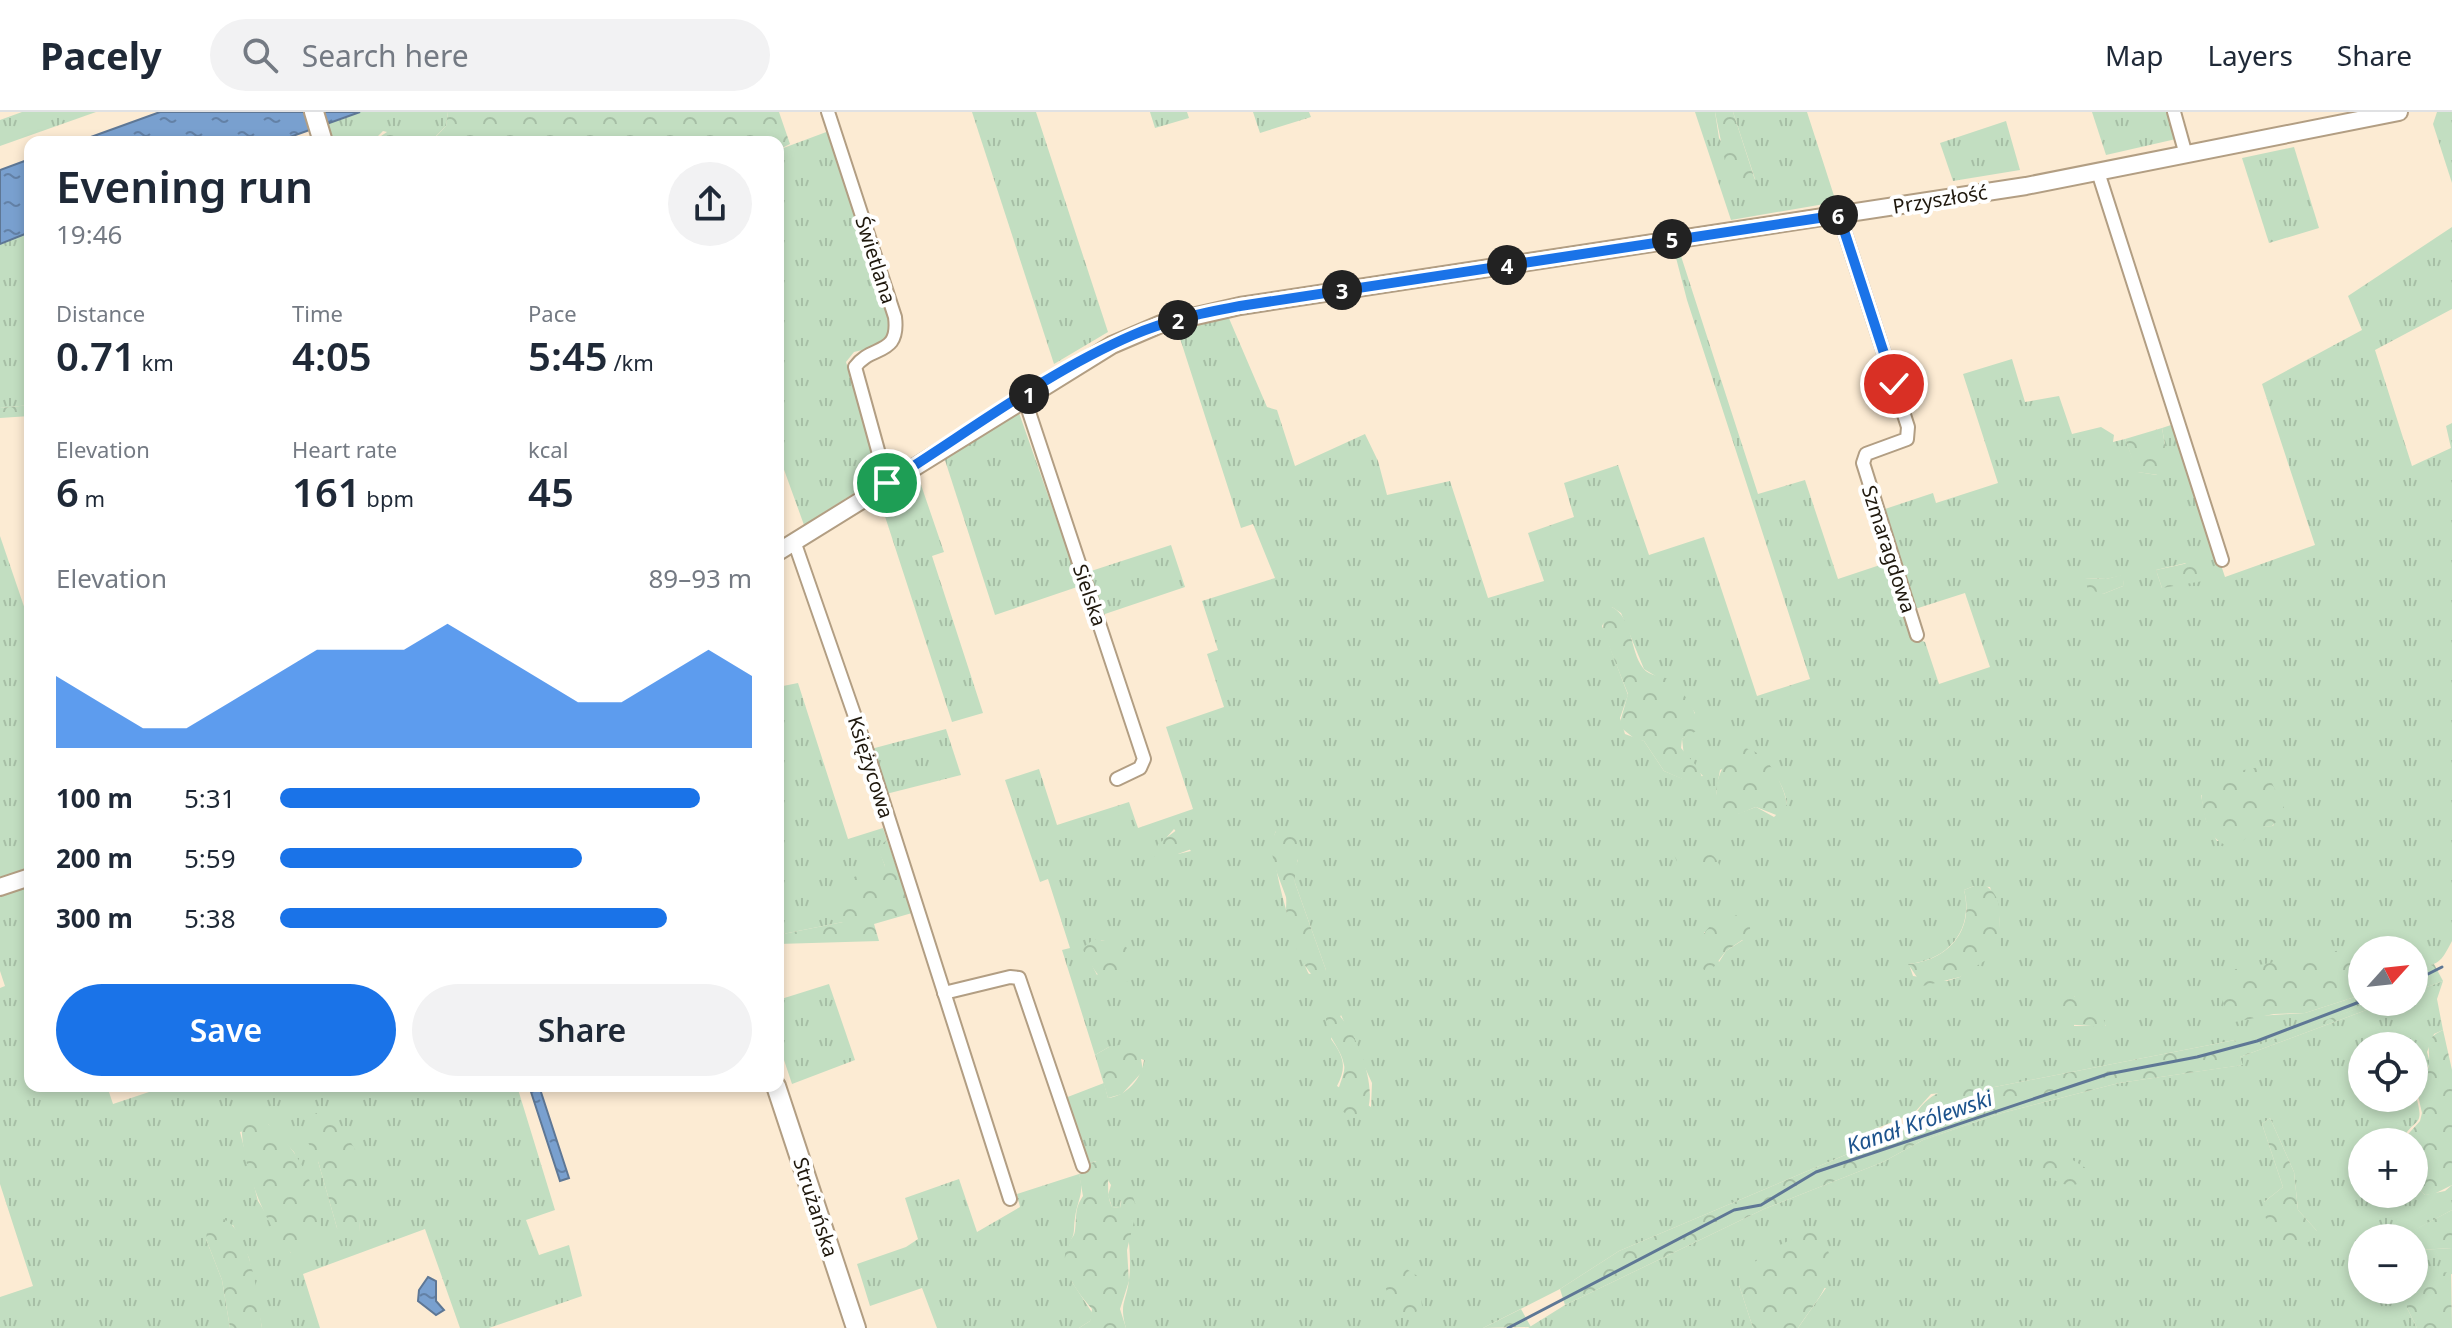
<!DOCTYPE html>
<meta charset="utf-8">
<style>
:root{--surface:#fff;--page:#f2f2f3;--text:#1f2937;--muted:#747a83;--line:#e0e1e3;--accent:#1a73e8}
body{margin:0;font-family:"Noto Sans",sans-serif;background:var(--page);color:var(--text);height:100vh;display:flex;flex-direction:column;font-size:30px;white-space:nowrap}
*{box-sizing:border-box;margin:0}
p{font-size:26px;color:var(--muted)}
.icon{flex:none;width:44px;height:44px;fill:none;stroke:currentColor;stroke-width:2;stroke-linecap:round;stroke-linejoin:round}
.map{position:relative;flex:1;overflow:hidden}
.sheet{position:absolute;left:24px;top:24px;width:760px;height:956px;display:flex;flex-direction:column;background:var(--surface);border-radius:16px;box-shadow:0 4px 12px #0003}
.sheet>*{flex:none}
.needle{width:52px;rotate:63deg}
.tools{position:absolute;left:2348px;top:824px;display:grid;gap:16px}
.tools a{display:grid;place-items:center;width:80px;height:80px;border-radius:50%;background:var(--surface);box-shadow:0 4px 12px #0003;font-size:40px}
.pin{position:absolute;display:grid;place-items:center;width:68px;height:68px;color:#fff;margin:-34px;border:4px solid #fff;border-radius:50%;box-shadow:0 2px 8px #0007}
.km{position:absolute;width:40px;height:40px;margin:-20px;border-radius:50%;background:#222;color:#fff;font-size:22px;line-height:40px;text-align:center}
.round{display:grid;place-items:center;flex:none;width:84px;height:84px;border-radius:42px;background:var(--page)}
.summary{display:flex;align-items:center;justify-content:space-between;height:136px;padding:0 32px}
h1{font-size:44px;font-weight:600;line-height:60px}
.stats{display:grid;grid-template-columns:repeat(3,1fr);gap:12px;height:136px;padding:8px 32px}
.stats div{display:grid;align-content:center}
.stats b{font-size:40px;font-weight:600}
.stats small{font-size:22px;font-weight:400}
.stats p{font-size:22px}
.chart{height:224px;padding:16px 32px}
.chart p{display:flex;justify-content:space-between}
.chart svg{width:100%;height:144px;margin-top:8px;fill:var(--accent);opacity:.7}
.button{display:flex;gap:16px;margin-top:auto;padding:16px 32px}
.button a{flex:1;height:92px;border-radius:48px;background:var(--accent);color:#fff;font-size:32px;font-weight:600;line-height:92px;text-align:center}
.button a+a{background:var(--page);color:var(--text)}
ul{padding:0 32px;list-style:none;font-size:26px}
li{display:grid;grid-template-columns:128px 96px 1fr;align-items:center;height:60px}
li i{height:20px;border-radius:10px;background:var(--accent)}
header{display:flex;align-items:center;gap:48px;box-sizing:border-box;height:112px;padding:0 40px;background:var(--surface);border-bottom:2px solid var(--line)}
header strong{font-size:38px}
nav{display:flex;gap:44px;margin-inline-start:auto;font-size:28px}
.search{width:560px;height:72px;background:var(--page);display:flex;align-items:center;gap:20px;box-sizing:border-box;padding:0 28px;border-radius:44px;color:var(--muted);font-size:30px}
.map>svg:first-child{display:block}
</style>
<header>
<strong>Pacely</strong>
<div class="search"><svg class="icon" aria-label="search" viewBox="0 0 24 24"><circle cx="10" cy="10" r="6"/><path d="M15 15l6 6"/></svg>Search here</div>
<nav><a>Map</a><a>Layers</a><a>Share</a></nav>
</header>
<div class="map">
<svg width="2452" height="1216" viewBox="0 0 2452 1216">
<defs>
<pattern id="grass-tufts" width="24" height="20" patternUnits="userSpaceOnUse" patternTransform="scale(2)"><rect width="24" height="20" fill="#c2dec1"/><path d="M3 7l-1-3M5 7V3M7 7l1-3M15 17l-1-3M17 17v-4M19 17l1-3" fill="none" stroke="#a6bea5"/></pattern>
<pattern id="forest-crowns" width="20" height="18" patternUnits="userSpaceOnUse" patternTransform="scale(2)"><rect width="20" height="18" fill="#c2dec1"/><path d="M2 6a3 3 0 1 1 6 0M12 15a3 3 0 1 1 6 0" fill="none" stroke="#a6bea5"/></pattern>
<pattern id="water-ripples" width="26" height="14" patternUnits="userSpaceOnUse" patternTransform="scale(2)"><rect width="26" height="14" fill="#79a0cf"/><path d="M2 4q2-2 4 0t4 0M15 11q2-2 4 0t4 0" fill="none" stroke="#6381a6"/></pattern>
</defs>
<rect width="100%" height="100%" fill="#fcebd3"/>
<!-- grass -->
<g fill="url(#grass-tufts)" fill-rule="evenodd">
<polygon points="22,0 96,0 0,34 0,8"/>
<polygon points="360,0 448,0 446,14 430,30 383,19 372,30 333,30 326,12"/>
<polygon points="972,0 1036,0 1108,220 1054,252"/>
<polygon points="1150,0 1187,0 1189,6 1155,16"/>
<polygon points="1253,0 1309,0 1311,5 1260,21"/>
<polygon points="1695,0 1715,0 1719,26 1745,68 1755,67 1733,0 1807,0 1836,90 1731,108"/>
<polygon points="2092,0 2167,0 2176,27 2106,43"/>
<polygon points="2437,0 2452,0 2452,71 2433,12"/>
<polygon points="2006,9 2020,58 1953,69 1940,31"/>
<polygon points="829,19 892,217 878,234 854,240 846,250 881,364 804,413 778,341 778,38"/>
<polygon points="2294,35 2319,116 2269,131 2242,46"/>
<path d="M 2452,115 L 2452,197 L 2375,238 L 2412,354 L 2451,336 L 2446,314 L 2452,311 L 2452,829 C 2440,852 2440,851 2414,858 L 2414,838 L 2362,838 L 2362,872 L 2258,904 L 2305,901 L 2361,883 L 2365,894 L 2238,941 L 2235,928 L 1984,977 L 1931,982 L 1914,1001 L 1868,1020 L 1857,1038 L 1619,1139 L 1560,1177 L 1483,1216 L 1126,1216 C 1119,1191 1126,1191 1129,1168 C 1132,1144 1128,1112 1121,1088 L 1120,1096 L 1112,1095 L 1108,1083 L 1111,1073 L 1096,1049 L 1087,1052 L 1065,986 L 1104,971 L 1108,986 C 1127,984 1142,966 1144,948 L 1109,935 L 1095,943 L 1062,838 L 1070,836 L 1048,767 L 1040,770 L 1005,668 L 1039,657 L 1057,713 L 1129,690 L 1138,716 L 1193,697 L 1166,615 L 1224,595 L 1207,542 L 1218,538 L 1202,489 L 1275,466 L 1253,412 L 1241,416 L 1177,217 L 1228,204 L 1267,295 L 1277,298 L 1295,354 L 1365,322 L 1378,349 L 1387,383 L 1450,369 L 1488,486 L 1544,469 L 1528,421 L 1574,405 L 1564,371 L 1618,353 L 1649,443 L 1704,425 L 1757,584 L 1810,567 L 1687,188 L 1675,142 L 1680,141 L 1758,382 L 1805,368 L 1838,467 L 1889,450 L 1913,526 L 1925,530 L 1939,572 L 1990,555 L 1965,481 L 1915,497 L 1882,398 L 1933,381 L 1936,391 L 1998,371 L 1963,262 L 2012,247 L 2025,290 L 2059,284 L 2072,322 L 2101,315 L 2114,323 L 2113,330 L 2125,327 L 2138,360 L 2157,363 L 2165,333 L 2162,316 L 2174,312 L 2225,465 L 2315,433 L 2262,272 L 2362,218 L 2348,184 ZM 2186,451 L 2162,476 L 2156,458 ZM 2124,463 L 2123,474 L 2103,482 L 2085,466 L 2106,467 ZM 1612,495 L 1621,501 L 1644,557 L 1680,579 L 1695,601 L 1688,623 L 1682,627 L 1684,644 L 1703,664 L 1683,667 L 1664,659 L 1644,629 L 1625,622 L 1620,606 L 1628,583 L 1602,514 ZM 1758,642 C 1772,659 1783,669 1787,692 L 1774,705 L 1756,695 L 1737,702 L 1723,697 L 1716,681 L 1720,658 ZM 2271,671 L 2282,697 L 2273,714 L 2254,715 L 2247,723 L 2217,729 L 2206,708 L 2201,683 ZM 1174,717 L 1191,739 L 1178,742 L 1167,725 ZM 1276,719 L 1298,748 L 1294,758 L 1295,771 L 1326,858 L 1309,862 C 1297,838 1265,740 1276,719 ZM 1974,774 L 1990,775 L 2000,807 L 1998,826 L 1960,865 L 1947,869 L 1913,864 L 1909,852 C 1948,848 1974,818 1964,778 ZM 1704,820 L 1743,828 L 1726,839 L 1719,850 ZM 1101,828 L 1120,833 L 1097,863 L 1092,853 ZM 2074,884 L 2084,884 L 2106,914 L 2074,914 ZM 1341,903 L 1372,971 L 1371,995 L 1337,974 C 1347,955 1344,945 1331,927 Z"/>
<polygon points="30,120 30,293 0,296 0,132"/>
<polygon points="1018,298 1080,474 995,503 944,345"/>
<polygon points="914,363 919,367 944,440 932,444 983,601 952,610 879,386"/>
<polygon points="0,424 30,512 30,760 0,770"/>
<polygon points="1171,433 1185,475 1102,503 1088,460"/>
<polygon points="798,571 848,727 883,716 887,728 878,735 885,754 843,810 778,823 778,575"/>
<polygon points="946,617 961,663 886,682 871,637"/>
<path d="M 30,773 L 30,974 L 107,974 L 113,992 L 167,974 L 517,974 L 555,1098 L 526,1108 L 539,1143 L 569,1133 L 582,1184 L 489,1216 L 460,1216 L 425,1117 L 303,1162 L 320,1216 L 262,1216 L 249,1146 L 233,1113 L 206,1127 L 222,1168 L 230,1216 L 0,1216 L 0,1185 L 33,1174 L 0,1072 L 0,876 L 5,874 L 0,859 L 0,784 ZM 268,1012 L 294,1040 L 300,1056 L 291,1141 L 258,1089 L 240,1020 ZM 318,1049 L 357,1087 L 360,1120 L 337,1116 Z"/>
<path d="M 2443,869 L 2437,887 L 2443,918 L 2434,922 L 2427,940 L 2430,951 L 2424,961 L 2414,966 L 2414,934 L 2362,934 L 2362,986 L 2414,986 L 2414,978 C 2427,1019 2415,1002 2401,1030 L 2362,1030 L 2362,1082 L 2414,1082 L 2414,1073 L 2425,1083 L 2445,1079 L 2452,1073 L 2452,1098 L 2415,1118 L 2412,1126 L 2362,1126 L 2362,1178 L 2408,1178 L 2407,1196 L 2417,1216 L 1798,1216 L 1826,1176 L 1739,1173 L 1753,1216 L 1528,1216 L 1565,1193 L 1764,1097 L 1883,1050 L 1923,1028 L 2002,1001 L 2119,971 L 2242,953 L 2240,945 L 2388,890 L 2414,890 L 2414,880 ZM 2270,1006 L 2294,1060 L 2298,1098 L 2317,1119 L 2264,1090 L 2283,1075 L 2262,1012 Z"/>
<polygon points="829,872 855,948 792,972 778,930 778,888"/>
<path d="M 1079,1062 C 1085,1082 1077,1088 1075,1106 C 1073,1117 1076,1122 1069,1131 L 1072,1170 L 1093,1202 L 1090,1209 L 1079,1216 L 937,1216 L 922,1176 L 870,1194 L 857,1152 L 906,1135 L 918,1127 L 905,1086 L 959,1067 L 977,1120 L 1020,1095 L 1017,1082 Z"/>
<polygon points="2414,1133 2420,1138 2452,1136 2452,1162 2414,1169"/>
</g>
<!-- forest -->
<g fill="url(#forest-crowns)">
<polygon points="448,0 779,0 790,32 778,38 778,30 372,30 390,18 431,30 446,14"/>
<polygon points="1715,0 1733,0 1755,68 1744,68 1726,54"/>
<polygon points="30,293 30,304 0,306 0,296"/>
<polygon points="2162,316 2165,333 2163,360 2158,363 2137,360 2125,327"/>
<polygon points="2193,450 2201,453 2209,468 2162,476 2156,458"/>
<polygon points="2125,462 2123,474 2103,482 2088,477 2084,466 2106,467"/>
<path d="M 1612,495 C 1634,508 1629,537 1643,556 C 1651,566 1662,562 1671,569 C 1683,578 1700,603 1698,618 L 1682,627 L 1681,636 L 1699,657 L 1704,671 L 1700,675 L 1664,659 L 1644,629 L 1635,627 L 1619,614 L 1628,582 L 1603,519 L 1604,497 Z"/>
<path d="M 1743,636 C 1767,638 1783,671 1787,692 L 1781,705 L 1756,695 C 1750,697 1743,701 1738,702 C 1704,707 1713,649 1743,636 Z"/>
<path d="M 2260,655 L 2266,659 L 2286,700 L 2272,714 L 2254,716 L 2238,735 C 2204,736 2201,692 2201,666 Z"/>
<polygon points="1182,714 1194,720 1197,729 1194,736 1178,742 1169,750 1154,744 1158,732"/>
<path d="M 1289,714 C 1310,730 1293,750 1295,771 L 1326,858 L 1319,869 C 1300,855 1292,826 1287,803 C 1285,797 1287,791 1286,785 C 1279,764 1265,740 1276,719 Z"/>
<polygon points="887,728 912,801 874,812 879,829 778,832 778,823 843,810 837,771 885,754 877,735"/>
<path d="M 1687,735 C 1702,738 1716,740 1720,755 C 1710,767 1690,759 1678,752 L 1673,740 Z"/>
<path d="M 1974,774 L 1986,774 C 2008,788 1996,816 2001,838 L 1960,865 L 1923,874 L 1908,852 C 1948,849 1975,818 1964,778 Z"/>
<path d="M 1741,803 L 1748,805 L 1751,822 L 1726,839 L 1713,856 L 1704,858 L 1697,848 C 1700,819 1711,805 1741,803 Z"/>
<path d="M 1093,828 C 1122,828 1143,836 1130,868 C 1102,881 1094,857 1082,836 Z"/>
<polygon points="2347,837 2359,873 2362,872 2362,886 2361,883 2305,901 2274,902 2230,911 2214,861"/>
<polygon points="2434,852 2443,869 2414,880 2414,858"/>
<path d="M 2096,882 L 2106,915 L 2062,912 L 2051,900 C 2058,881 2078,885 2096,882 Z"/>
<path d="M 2363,890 L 2388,890 L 2240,945 L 2243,953 L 2119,971 L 2002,1001 L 1923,1028 L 1883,1050 L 1764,1097 L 1565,1193 L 1560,1177 L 1619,1139 L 1909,1016 C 1922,981 1949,971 1984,977 L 2235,928 L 2239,940 L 2364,894 Z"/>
<path d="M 1335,900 C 1355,913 1384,987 1362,1006 C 1316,1000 1348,967 1344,953 C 1341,935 1326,925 1326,906 Z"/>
<path d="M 2443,918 L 2452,958 L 2452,1073 L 2434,1082 L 2425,1083 L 2414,1073 L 2414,1030 L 2401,1030 L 2420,1009 L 2422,1001 L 2414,966 L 2428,957 C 2433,938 2420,928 2443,918 Z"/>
<polygon points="1125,932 1140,941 1143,959 1122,982 1108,986 1095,943 1109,935"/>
<polygon points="316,1001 330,1003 340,1012 357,1041 360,1120 352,1127 337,1116 318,1049 303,1021 307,1011"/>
<path d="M 253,1002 C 291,1020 336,1096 314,1137 L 291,1141 C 263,1112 238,1044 242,1004 Z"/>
<path d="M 2270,1006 L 2294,1060 L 2298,1098 L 2317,1119 L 2310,1129 L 2296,1138 C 2277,1126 2263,1114 2264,1090 L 2283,1075 L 2262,1012 Z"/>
<path d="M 2050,1034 L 2089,1058 L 2087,1068 C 2070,1078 2058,1072 2043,1060 L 2040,1037 Z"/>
<path d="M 1097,1049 L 1105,1053 C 1111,1068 1105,1081 1112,1095 L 1120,1096 L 1123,1083 L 1131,1079 L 1137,1097 L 1127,1138 L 1129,1169 L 1120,1197 L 1126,1216 L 1079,1216 L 1090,1209 L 1092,1197 C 1079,1182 1060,1159 1066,1136 C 1068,1129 1074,1126 1075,1119 C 1077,1105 1074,1097 1083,1084 L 1079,1062 L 1089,1059 L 1087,1052 Z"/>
<polygon points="2452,1098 2452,1136 2420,1138 2414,1133 2414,1118"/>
<path d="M 217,1105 C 251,1110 258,1188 262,1216 L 230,1216 L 222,1168 L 206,1127 L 208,1113 Z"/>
<path d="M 1814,1116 C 1849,1157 1822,1180 1798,1216 L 1753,1216 L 1739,1173 L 1741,1161 L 1770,1138 Z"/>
<polygon points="1405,1156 1419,1165 1422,1195 1411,1204 1392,1194 1384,1171"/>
<polygon points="2451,1160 2452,1216 2417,1216 2407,1196 2406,1182 2414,1178 2415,1167 2433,1161"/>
<polygon points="1521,1197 1531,1215 1483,1216"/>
</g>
<!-- water -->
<g fill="url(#water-ripples)" stroke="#5e7795" stroke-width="2">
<polygon points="160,0 360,0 276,30 77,30"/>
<polygon points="30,47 30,120 0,132 0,58"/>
<polygon points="540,977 569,1066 560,1069 531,980"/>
<polygon points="428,1165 436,1169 436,1189 444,1198 436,1203 418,1189 419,1178"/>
</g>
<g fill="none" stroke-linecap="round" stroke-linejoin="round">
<!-- stream -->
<g stroke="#5e7795" stroke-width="3">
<polyline points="2414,869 2442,855"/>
<polyline points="1508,1216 1734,1098 1761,1093 1816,1060 2057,979 2108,962 2197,945 2257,929 2362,889"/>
</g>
<defs>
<g id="minor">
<path d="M 828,0 L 895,205 C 900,245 871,232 855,255 L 887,371"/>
<polyline points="2174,0 2186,43"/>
<polyline points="2098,60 2222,448"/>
<polyline points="1839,103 1908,315 1907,327 1866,342 1863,351 1917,523"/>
<polyline points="1024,285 1144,647 1140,656 1117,667"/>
<polyline points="794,429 869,645 1010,1087"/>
<polyline points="944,881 1010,865 1019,866 1083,1054"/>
</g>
<g id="tertiary">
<polyline points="778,440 1112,233 1161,212 1240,194 2026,74 2399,0"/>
<polyline points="0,775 30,765"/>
</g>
<g id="secondary">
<polyline points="314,0 323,30"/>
<polyline points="776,974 856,1216"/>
</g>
</defs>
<!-- minor casing -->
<use href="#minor" stroke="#b29e83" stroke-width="16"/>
<!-- tertiary casing -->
<use href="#tertiary" stroke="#b29e83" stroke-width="20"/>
<!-- secondary casing -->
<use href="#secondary" stroke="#b29e83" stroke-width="22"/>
<!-- minor -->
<use href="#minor" stroke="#fff" stroke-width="12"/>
<!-- tertiary -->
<use href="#tertiary" stroke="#fff" stroke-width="16"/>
<!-- secondary -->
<use href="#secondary" stroke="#fff" stroke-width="18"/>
</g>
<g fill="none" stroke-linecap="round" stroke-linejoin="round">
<defs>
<path id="route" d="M 887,371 C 967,321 1047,260 1133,223 C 1167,208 1204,201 1240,194 L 1839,103 L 1894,272"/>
</defs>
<!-- route casing -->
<use href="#route" stroke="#fff" stroke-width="16"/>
<!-- route -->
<use href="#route" stroke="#1a73e8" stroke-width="10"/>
</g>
<g text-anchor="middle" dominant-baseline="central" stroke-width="8" stroke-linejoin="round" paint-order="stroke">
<!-- street labels -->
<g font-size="20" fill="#1f180d" stroke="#fff">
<text transform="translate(1940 87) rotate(-9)">Przyszłość</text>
<text transform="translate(876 148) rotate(72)">Świetlana</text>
<text transform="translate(1889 437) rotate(72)">Szmaragdowa</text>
<text transform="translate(1090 483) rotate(71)">Sielska</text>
<text transform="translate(871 655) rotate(72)">Księżycowa</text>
<text transform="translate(816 1095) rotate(72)">Strużańska</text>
</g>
<!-- water labels -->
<g font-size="22" font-style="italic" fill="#1d538d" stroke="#fff">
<text transform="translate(1919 1009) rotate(-19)">Kanał Królewski</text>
</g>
</g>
</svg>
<div class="tools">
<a><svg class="needle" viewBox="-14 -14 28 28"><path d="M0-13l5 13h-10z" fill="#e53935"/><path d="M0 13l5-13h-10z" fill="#747a83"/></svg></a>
<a><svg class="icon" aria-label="locate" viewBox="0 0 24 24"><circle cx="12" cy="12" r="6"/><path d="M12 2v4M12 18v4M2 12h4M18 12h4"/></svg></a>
<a>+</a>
<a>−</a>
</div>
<div class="pin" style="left:887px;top:371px;background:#1e9e55"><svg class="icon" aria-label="arrive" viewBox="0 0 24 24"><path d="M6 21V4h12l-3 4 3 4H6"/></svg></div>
<div class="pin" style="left:1894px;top:272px;background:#d93025"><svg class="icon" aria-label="check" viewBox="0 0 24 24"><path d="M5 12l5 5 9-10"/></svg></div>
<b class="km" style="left:1029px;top:282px">1</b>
<b class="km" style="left:1178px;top:208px">2</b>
<b class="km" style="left:1342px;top:178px">3</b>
<b class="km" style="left:1507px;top:153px">4</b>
<b class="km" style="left:1672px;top:127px">5</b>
<b class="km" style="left:1838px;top:103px">6</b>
<section class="sheet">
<div class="summary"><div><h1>Evening run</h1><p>19:46</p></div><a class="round"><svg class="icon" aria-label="share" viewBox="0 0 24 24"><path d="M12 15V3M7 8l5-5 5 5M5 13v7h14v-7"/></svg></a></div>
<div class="stats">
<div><p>Distance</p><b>0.71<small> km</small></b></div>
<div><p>Time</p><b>4:05</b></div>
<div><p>Pace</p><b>5:45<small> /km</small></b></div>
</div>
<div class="stats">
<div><p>Elevation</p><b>6<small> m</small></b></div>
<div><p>Heart rate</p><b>161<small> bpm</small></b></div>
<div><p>kcal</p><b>45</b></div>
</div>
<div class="chart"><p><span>Elevation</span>89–93 m</p>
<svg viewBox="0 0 160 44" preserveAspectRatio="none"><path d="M0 44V22L10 30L20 38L30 38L40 30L50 22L60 14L70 14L80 14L90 6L100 14L110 22L120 30L130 30L140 22L150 14L160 22V44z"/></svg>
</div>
<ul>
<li><b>100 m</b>5:31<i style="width:89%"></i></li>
<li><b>200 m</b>5:59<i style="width:64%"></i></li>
<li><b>300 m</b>5:38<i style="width:82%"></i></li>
</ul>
<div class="button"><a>Save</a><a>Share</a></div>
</section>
</div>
